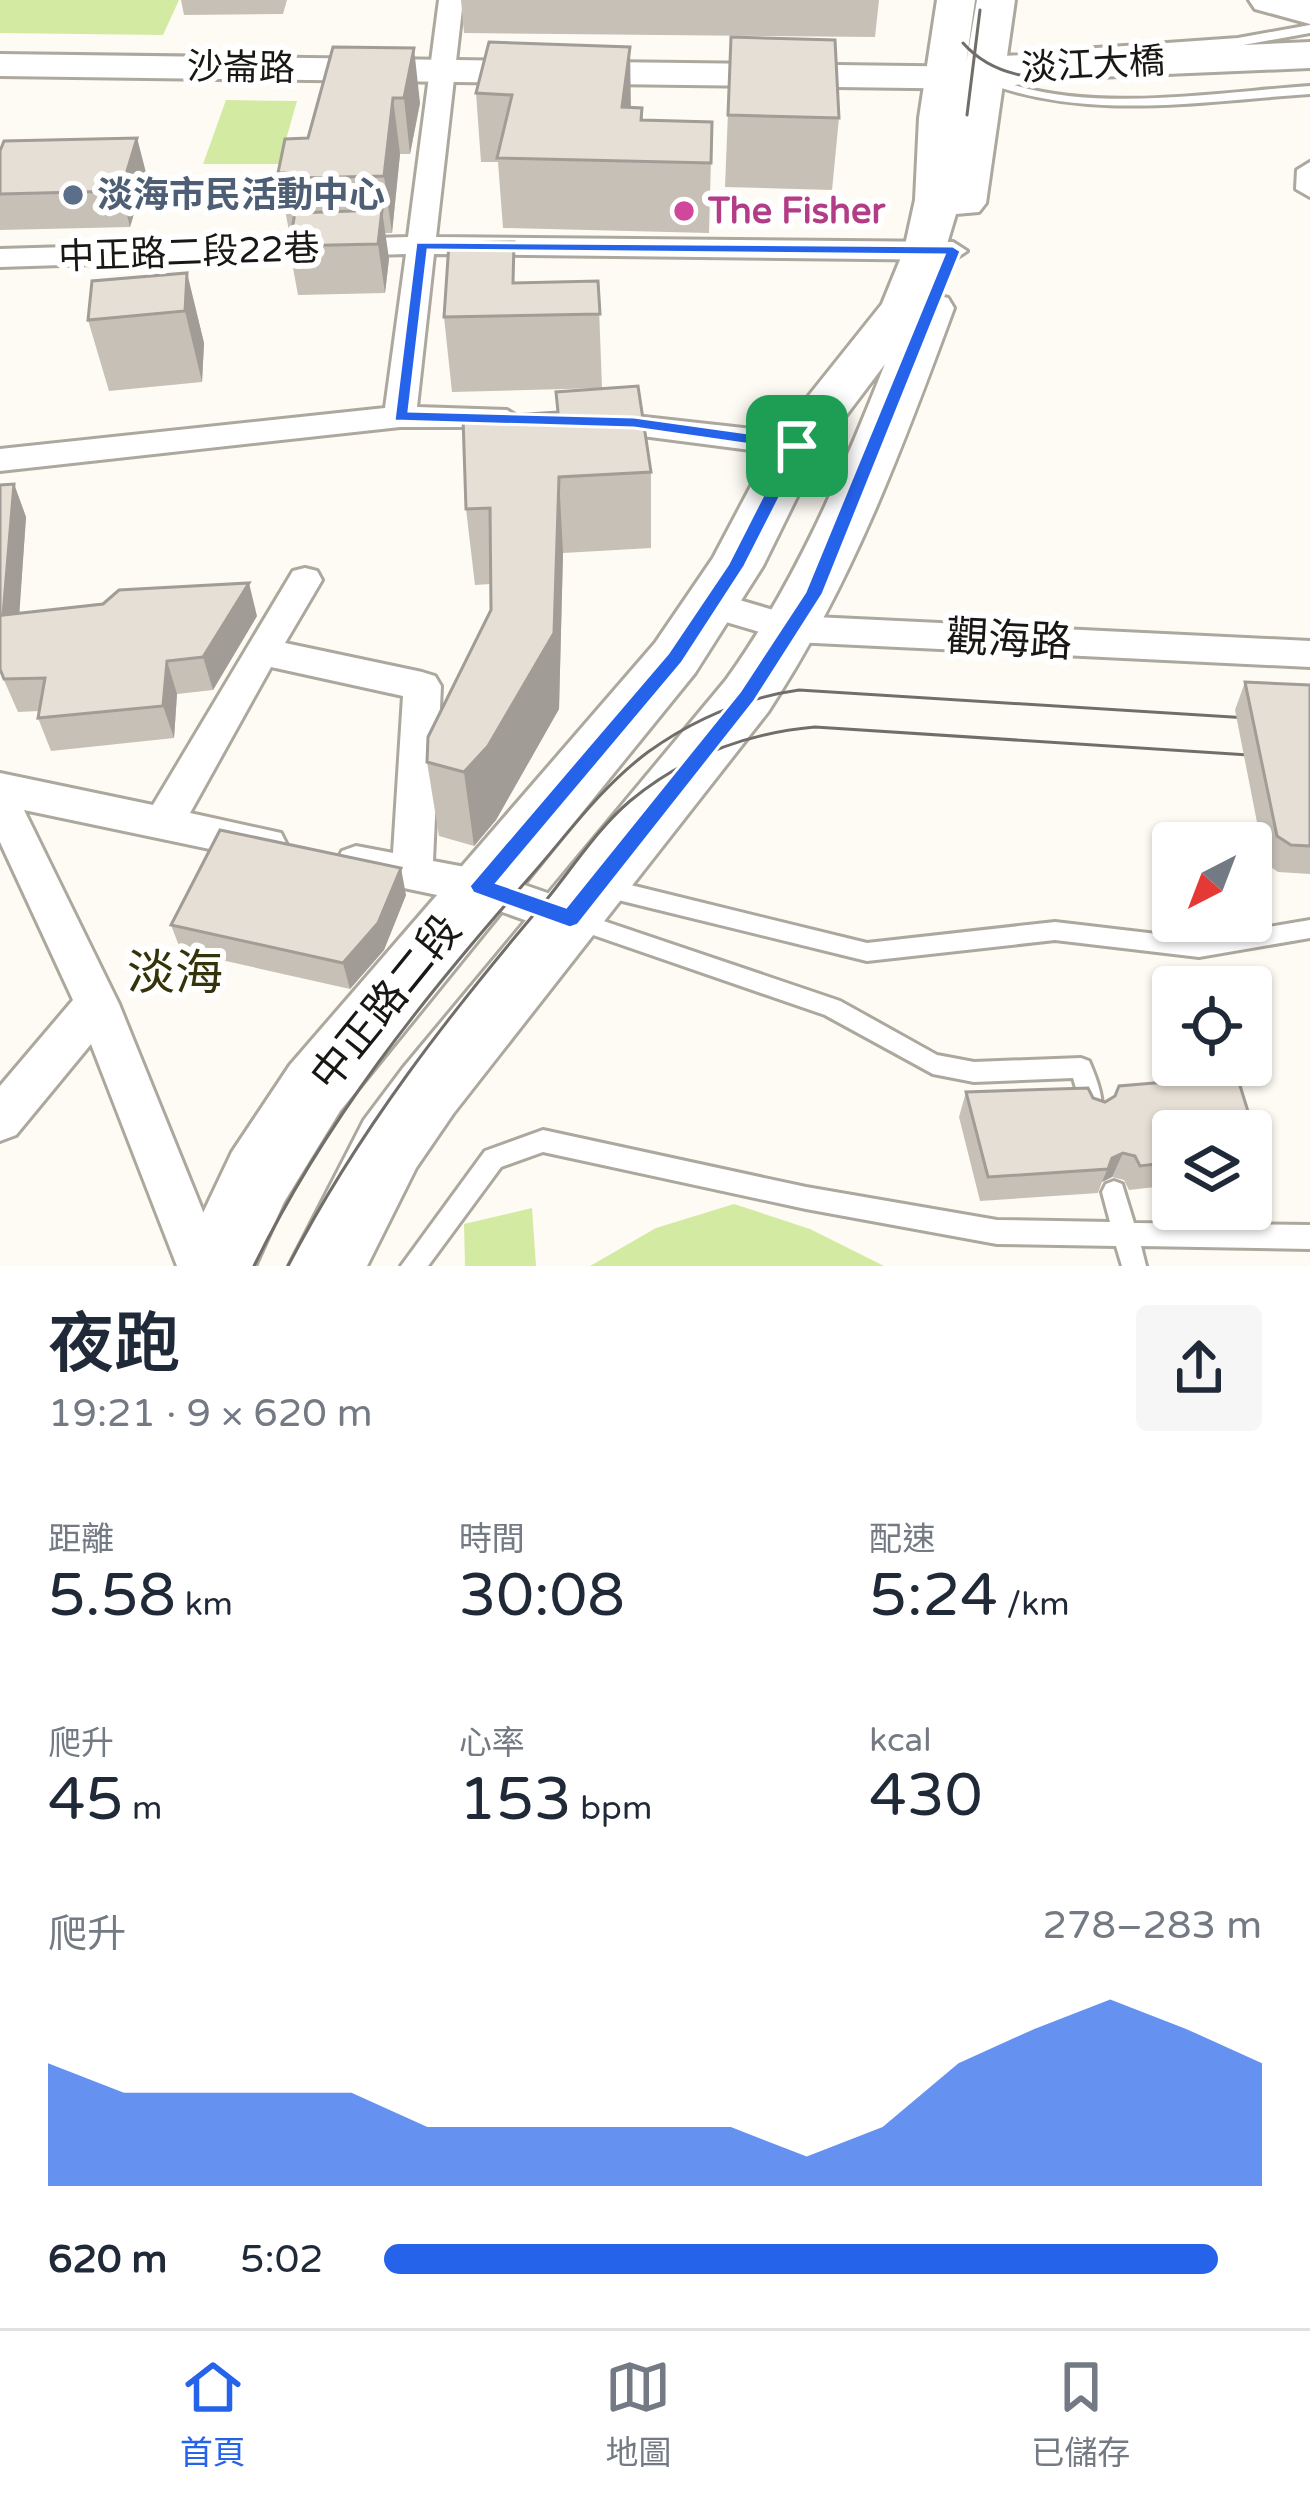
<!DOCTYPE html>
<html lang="zh-TW">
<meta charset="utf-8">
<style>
:root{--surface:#fff;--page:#f6f6f7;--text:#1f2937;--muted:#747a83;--line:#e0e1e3;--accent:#2563eb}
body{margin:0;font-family:"Varela Round","Noto Sans TC",sans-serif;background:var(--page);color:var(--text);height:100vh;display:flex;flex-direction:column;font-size:45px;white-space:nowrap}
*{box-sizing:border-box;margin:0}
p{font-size:39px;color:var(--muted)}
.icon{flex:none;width:66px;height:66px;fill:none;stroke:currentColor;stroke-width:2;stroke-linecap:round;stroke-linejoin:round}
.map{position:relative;height:1266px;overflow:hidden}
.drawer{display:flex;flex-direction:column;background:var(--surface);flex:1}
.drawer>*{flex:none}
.needle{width:78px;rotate:222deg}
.controls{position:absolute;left:1152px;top:822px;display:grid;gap:24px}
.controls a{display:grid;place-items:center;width:120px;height:120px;border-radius:12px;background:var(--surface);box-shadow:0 3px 9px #0004;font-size:60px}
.pin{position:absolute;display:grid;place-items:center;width:102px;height:102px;color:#fff;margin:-51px;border-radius:24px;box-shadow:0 6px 18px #0006}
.round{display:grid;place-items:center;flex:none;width:126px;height:126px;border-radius:12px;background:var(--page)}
.head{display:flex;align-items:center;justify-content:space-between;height:204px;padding:0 48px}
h1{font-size:66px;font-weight:600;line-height:90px}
.figures{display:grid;grid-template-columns:repeat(3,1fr);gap:18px;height:204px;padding:12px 48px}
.figures div{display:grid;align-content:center}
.figures b{font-size:60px;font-weight:600}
.figures small{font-size:33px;font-weight:400}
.figures p{font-size:33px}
.chart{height:336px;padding:24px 48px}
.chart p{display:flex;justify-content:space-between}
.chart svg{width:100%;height:216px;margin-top:12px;fill:var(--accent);opacity:.7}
ul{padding:0 48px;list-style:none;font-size:39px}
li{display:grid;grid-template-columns:192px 144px 1fr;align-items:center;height:90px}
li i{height:30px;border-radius:15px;background:var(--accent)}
.tabs{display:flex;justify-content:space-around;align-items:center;height:168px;border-top:3px solid var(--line);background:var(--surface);font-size:33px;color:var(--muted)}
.tabs a{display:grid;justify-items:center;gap:6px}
.tabs .selected{color:var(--accent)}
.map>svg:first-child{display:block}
</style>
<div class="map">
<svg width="1310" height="1266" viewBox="0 0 1310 1266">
<rect width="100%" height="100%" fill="#fefbf4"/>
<!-- green -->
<g fill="#d3eaa3">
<polygon points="0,0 179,0 163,35 0,33"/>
<polygon points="226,100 297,101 279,164 203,164"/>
<polygon points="734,1204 810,1229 884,1266 590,1266 656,1228"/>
<polygon points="532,1208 536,1266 465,1266 464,1224"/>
</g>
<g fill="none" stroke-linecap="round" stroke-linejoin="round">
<defs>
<g id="lane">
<polygon points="1310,25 1310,33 1238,46 1082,57 1076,53 1082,49 1238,38"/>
<path d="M 986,74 C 998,78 1009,84 1021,87 C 1106,111 1222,92 1310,86 L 1310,94 C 1202,101 1085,122 982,81 L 980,78 Z"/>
<polygon points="606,879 867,943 1055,922 1199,939 1310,920 1310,938 1199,957 1055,940 867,961 606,897 599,894 596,888 599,882"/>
<path d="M 574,911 L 840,1001 L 937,1055 L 974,1062 L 1081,1058 L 1089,1061 C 1095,1075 1106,1101 1100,1115 L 1092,1118 L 1084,1115 L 1073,1078 L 974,1082 L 933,1074 L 825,1015 L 567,926 L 564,920 L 567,914 Z"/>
<polygon points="543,1130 806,1187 997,1220 1110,1222 1102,1192 1106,1184 1114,1181 1122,1184 1134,1223 1310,1225 1310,1249 1141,1246 1146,1266 1122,1266 1116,1246 997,1244 806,1209 543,1152 501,1167 428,1266 401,1266 485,1151"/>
</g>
<g id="street">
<polygon points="439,0 463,0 436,237 953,242 967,251 953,260 434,254 417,407 507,410 523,420 518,427 400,427 0,471 0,449 385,408 406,254 0,267 0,249 408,237"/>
<polygon points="1310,162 1310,197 1296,189 1297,170"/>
<polygon points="599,412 797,434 808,438 813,445 808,452 797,456 588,429 583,422 588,415"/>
<polygon points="305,568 317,571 322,580 285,643 422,672 435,676 441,686 433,861 481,870 585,906 591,918 585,930 570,936 480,904 342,875 336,863 342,851 356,846 393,853 403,696 271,667 190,813 281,833 287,845 281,857 267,861 24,810 119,1004 225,1266 177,1266 91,1044 16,1135 0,1141 0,1086 73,1000 0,842 0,773 153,805 293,571"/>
<polygon points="712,592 794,616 1310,641 1310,667 794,642 699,614 694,605 699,596"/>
</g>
<polygon id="secondary" points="0,54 986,67 999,70 1004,78 999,86 986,89 0,76"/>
<path id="primary" d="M 937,0 L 975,0 L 966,64 L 977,0 L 1015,0 L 986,203 L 979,212 L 956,214 L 932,294 L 948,298 L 954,308 C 902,449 851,586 768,712 L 453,1114 L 416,1168 L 367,1266 L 289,1266 L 364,1120 L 403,1068 L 726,680 C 796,582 841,475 885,364 L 820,450 L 763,566 L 695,673 L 340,1111 L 284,1202 L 255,1266 L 178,1266 L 232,1152 L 290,1065 L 655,643 L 713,558 L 779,433 L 882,304 L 904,250 L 915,200 L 919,118 Z"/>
<g id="highway">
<polygon points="1249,0 1310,0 1310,24 1255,9"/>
<path d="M 1310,42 L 1310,68 L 1050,79 C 1023,81 995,94 970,88 L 963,78 L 970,68 L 1001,56 Z"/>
</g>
</defs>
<!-- lane casing -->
<use href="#lane" stroke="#ada89e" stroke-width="6"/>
<!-- street casing -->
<use href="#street" stroke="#ada89e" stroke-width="6"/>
<!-- secondary casing -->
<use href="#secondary" stroke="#ada89e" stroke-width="6"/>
<!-- primary casing -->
<use href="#primary" stroke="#ada89e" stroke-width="6"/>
<!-- highway casing -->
<use href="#highway" stroke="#ada89e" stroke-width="6"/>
<!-- lane -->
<use href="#lane" fill="#fff" fill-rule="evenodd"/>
<!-- street -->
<use href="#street" fill="#fff" fill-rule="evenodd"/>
<!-- secondary -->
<use href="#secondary" fill="#fff" fill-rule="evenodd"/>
<!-- primary -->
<use href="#primary" fill="#fff" fill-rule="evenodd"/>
<!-- highway -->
<use href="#highway" fill="#fff" fill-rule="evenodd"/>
<!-- tram -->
<g stroke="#716e6a" stroke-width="3">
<path d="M 963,43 C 993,77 1036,80 1079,79"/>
<polyline points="967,115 980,10"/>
<path d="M 254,1266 C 325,1121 422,999 529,878 C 568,834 600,788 648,752 C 694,719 743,698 799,690 L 1310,722"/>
<path d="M 288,1266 C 358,1131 449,1014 547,899 C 573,867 599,827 630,801 C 683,757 747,733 815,727 L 1310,759"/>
</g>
</g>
<!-- wall -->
<g fill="#c6c0b7">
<polygon points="181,0 287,0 283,14 184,15"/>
<polygon points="461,0 879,0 875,37 464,33"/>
<polygon points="731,37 839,118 832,190 725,187"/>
<polygon points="489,42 631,107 642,108 643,120 712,122 709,233 503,228 498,162 481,162 476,93"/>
<polygon points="333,47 420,103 410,154 400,154 392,233 385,233 389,259 385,293 298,295 289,246 292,231 289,231 278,173 308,138"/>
<polygon points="137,138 146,173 130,227 0,230 0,151"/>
<polygon points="187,273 204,343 202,382 109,391 88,320"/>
<polygon points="598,281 602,388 452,392 444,317 517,283"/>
<polygon points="556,392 651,472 651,548 563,553 559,709 496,820 474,846 439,836 427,762 491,610 491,584 475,585 466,509 557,412"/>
<polygon points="14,484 26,517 19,613 257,616 213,690 177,694 174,738 51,751 38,718 39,711 18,712 0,671"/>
<polygon points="1245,682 1310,685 1310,874 1278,872 1265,863 1235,710"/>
<polygon points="406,895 384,950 350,989 181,951 171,925"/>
<polygon points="1237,1076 1261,1153 1251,1171 1251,1131 1173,1131 1173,1185 1129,1190 1124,1180 1112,1177 1102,1182 1098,1193 980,1201 959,1117 966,1092 1088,1088 1093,1098 1105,1102 1114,1097 1119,1086"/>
</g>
<!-- shaded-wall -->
<g fill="#a19c95">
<polygon points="630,47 631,114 622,107"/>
<polygon points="414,48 420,103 410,154 404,98"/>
<polygon points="393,98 400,154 392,233 384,176"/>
<polygon points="137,138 146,173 130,227 121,191"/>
<polygon points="382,210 389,259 385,293 378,244"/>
<polygon points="187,273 204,343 202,382 185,311"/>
<polygon points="559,477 563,553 559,709 496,820 474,846 464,772"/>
<polygon points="14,484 26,517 17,648 3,615"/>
<polygon points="249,583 257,616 213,690 203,657"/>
<polygon points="167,661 177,694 174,738 163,706"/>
<polygon points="401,868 406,895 384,950 350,989 343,963"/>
<polygon points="1123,1153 1112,1177 1102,1182 1112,1158"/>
</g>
<!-- building -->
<g fill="#e6dfd5" stroke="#a19c95" stroke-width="3">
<polygon points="731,37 835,40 839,118 728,115"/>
<polygon points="489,42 630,47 622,107 642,108 641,120 712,122 711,163 497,158 512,95 476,93"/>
<polygon points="333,47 414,48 404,98 393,98 384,176 298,178 299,173 278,173 285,139 308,138"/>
<polygon points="137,138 121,191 0,194 0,151 4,141"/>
<polygon points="382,210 378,244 289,246 295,213"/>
<polygon points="514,242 513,283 598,281 600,314 444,317 449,243"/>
<polygon points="187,273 185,311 88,320 92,281"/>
<polygon points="638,386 651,472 559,477 554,633 488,746 464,772 427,762 428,737 491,610 490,508 466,509 463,418 558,412 556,392"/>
<polygon points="14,484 3,615 103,604 119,590 249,583 203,657 167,661 163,706 38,718 45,678 4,679 0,669 0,485"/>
<polygon points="1245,682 1310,685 1310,846 1291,845 1277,836"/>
<polygon points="220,830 401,868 378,923 343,963 171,925"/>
<polygon points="1237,1076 1261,1153 1251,1154 1251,1131 1173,1131 1173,1162 1140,1166 1135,1156 1123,1153 1112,1158 1108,1169 988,1177 966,1092 1088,1088 1093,1098 1105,1102 1115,1096 1119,1086"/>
</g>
<!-- route -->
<path fill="#2563eb" stroke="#fff" stroke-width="3" fill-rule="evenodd" d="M 416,242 L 953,246 L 961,251 L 823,594 L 754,702 L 578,925 L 570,928 L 473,893 L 469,886 L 668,653 L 728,564 L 786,450 L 634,428 L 394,421 ZM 428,250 L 944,255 L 805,592 L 740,691 L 566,907 L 497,883 L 682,663 L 745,566 L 806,446 L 797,440 L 634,417 L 409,411 Z"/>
<!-- markers -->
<circle fill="#5c6f8a" stroke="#fff" stroke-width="4.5" cx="73" cy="195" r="12"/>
<circle fill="#d1479c" stroke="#fff" stroke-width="4.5" cx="684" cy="211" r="12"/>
<g text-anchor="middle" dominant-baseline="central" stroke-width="12" stroke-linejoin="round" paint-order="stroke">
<!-- far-street labels -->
<g font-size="36" fill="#191714" stroke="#fff">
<text transform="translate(1093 65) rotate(-3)">淡江大橋</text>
<text transform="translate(241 68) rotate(1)">沙崙路</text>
<text transform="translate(189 253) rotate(-2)">中正路二段22巷</text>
</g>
<!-- far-service labels -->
<g font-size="36" font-weight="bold" fill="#4e5e75" stroke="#fff" text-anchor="start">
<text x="97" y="195">淡海市民活動中心</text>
</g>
<!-- far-hotel labels -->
<g font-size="36" font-weight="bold" fill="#b23c85" stroke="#fff" text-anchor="start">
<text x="708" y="211">The Fisher</text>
</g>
<!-- street labels -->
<g font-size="42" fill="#191714" stroke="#fff">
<text transform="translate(1009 640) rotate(3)">觀海路</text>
<text transform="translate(386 1003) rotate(-51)">中正路二段</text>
</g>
<!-- quarter labels -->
<g font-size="48" fill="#343309" stroke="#fff">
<text x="175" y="974">淡海</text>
</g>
</g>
</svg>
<div class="controls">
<a><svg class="needle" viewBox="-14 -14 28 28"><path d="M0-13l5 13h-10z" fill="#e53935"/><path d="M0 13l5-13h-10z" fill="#747a83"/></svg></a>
<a><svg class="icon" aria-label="locate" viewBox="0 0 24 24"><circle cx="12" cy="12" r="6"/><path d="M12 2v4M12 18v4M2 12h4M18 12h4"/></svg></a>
<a><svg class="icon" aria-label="layers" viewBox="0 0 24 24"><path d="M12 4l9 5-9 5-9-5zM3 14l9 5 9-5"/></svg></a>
</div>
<div class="pin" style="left:797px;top:446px;background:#1e9e55"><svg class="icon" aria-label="arrive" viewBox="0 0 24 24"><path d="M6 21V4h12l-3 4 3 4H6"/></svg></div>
</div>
<section class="drawer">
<div class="head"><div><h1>夜跑</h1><p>19:21 · 9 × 620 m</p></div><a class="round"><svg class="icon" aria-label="share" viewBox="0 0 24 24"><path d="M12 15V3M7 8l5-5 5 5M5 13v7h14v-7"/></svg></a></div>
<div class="figures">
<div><p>距離</p><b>5.58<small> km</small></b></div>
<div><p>時間</p><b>30:08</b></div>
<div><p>配速</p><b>5:24<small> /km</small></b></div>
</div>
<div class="figures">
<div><p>爬升</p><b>45<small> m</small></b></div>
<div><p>心率</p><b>153<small> bpm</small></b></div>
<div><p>kcal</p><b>430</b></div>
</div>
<div class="chart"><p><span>爬升</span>278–283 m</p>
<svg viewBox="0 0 160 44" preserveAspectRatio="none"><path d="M0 44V19L10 25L20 25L30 25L40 25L50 32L60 32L70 32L80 32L90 32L100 38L110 32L120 19L130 12L140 6L150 12L160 19V44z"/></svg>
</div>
<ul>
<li><b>620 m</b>5:02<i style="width:95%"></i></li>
</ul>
</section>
<nav class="tabs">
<a class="selected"><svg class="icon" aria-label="home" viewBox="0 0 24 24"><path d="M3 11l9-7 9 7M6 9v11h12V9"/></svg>首頁</a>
<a><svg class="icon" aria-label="map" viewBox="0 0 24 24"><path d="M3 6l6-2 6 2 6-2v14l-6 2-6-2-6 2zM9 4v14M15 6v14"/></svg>地圖</a>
<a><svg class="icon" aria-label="saved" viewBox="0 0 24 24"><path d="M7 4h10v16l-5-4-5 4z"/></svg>已儲存</a>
</nav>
